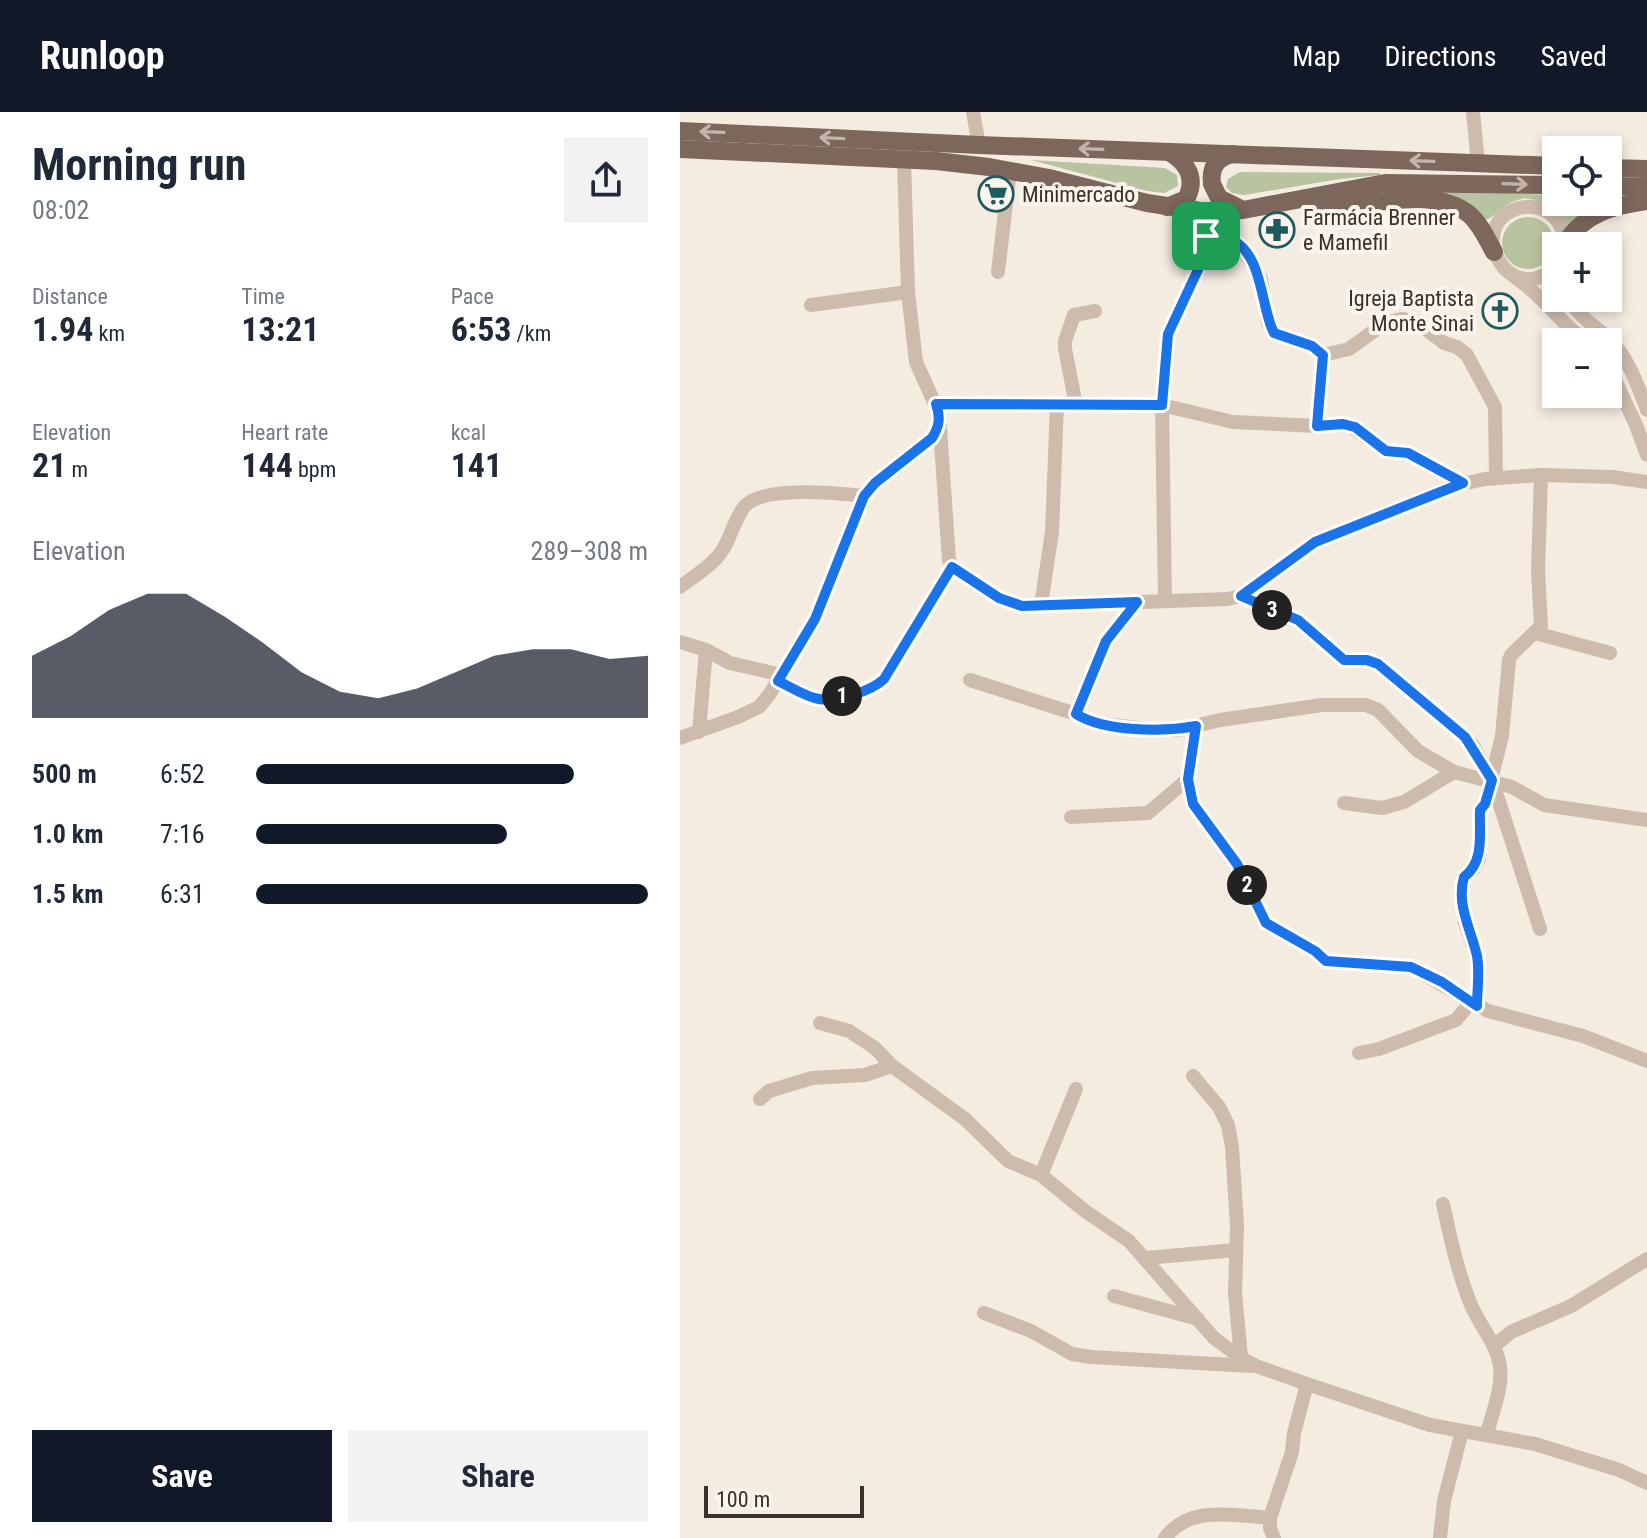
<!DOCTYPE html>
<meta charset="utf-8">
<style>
:root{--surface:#fff;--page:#f2f2f3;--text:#1f2937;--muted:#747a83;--accent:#111827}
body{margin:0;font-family:"Roboto Condensed",sans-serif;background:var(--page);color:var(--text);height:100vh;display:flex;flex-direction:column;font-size:30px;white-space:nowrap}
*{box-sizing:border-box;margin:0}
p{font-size:26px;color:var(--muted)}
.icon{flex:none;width:44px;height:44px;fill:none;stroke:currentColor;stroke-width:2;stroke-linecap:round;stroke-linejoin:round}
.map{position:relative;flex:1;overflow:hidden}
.details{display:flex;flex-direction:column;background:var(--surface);width:680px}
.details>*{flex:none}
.fabs{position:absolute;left:862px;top:24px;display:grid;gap:16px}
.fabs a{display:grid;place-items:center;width:80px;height:80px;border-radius:0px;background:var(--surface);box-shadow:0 4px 12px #0003;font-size:40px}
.scale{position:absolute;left:24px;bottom:20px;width:160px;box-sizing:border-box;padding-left:8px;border:4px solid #3b302b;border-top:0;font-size:22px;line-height:28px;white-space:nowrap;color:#3b302b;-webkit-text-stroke:6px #fbf5ee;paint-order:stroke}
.pin{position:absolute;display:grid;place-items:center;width:68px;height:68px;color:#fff;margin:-34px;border-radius:16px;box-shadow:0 4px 12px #0006}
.km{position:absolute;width:40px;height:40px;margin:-20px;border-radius:50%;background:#222;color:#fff;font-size:22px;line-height:40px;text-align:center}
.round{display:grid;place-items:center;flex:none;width:84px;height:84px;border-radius:0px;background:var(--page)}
.headline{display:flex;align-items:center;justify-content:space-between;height:136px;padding:0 32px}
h1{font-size:44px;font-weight:700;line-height:60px}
.stats{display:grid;grid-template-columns:repeat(3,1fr);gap:12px;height:136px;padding:8px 32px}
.stats div{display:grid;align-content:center}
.stats b{font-size:34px;font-weight:700}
.stats small{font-size:22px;font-weight:400}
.stats p{font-size:22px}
.chart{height:224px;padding:16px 32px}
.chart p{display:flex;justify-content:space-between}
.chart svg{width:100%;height:144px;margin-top:8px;fill:var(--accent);opacity:.7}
.cta{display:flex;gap:16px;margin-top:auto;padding:16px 32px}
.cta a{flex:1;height:92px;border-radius:0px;background:var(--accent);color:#fff;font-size:32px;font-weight:700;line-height:92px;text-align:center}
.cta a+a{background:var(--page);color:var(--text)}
ul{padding:0 32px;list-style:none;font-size:26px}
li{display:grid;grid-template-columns:128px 96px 1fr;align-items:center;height:60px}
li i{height:20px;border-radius:10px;background:var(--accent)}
header{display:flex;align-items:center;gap:48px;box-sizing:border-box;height:112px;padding:0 40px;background:var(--accent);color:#fff}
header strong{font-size:38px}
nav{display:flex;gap:44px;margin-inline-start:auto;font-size:28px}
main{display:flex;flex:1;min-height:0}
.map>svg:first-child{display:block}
</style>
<header>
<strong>Runloop</strong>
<nav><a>Map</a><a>Directions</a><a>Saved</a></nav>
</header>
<main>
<section class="details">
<div class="headline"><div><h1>Morning run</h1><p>08:02</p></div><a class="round"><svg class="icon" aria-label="share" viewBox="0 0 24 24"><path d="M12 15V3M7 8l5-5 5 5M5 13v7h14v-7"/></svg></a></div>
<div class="stats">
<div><p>Distance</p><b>1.94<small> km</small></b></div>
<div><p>Time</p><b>13:21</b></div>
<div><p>Pace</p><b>6:53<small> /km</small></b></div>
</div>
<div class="stats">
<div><p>Elevation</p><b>21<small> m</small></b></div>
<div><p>Heart rate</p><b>144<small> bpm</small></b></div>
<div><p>kcal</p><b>141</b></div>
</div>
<div class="chart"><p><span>Elevation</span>289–308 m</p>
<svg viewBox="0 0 160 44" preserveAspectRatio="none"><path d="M0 44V25L10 19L20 11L30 6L40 6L50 13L60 21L70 30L80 36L90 38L100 35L110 30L120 25L130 23L140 23L150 26L160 25V44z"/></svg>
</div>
<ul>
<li><b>500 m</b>6:52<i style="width:81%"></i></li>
<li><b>1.0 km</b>7:16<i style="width:64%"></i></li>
<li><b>1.5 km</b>6:31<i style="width:100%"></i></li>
</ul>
<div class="cta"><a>Save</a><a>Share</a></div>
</section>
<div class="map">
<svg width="967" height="1426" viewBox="0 0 967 1426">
<rect width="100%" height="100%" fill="#f4ebe1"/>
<!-- green -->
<g fill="#b8c4a0">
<polygon points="351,48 485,56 497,63 498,74 484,81 467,79"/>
<polygon points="560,60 700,61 700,63 660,67 564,83 552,81 546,75 548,67"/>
<path d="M 788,80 L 876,83 L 876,90 L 923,90 L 907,97 L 889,114 C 869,99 856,75 827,93 C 819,98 814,105 806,108 L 735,81 Z"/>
<circle cx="848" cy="131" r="26"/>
</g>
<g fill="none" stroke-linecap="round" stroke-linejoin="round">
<!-- minor -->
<g stroke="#cdbbac" stroke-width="14">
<polyline points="293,0 299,33"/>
<polyline points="793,0 798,51"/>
<polyline points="224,48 228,180 236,250 259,301 269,448 272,455 319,486 342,494 548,487 561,484 635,430 772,374 805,367 861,363 933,365 967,370"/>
<polyline points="526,124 553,129 561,134 581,167 588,211 594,221 632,234 643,243 669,237 705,211 721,207 735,209 764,231 777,235 787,243 815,295 816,366"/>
<path d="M 876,154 C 830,200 782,113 839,96 C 851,93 865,96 874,105 C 882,113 885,123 884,134"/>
<polyline points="318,160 330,58"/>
<path d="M 836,166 C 863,184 880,211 907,230"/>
<path d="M 889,186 C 898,205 913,212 928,226 C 948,244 958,274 967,298"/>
<polyline points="131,193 228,180"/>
<polyline points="928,253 956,313 967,343"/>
<polyline points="256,292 482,293 553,310 637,314 669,313 706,339 728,341 783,371"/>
<polyline points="396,293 385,237 385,229 394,203 415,199"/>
<polyline points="637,314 643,243"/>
<path d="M 0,475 C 13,465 33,453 42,439 C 51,425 54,409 64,395 C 82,373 158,381 184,384"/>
<polyline points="561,484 618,508 664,548 687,548 698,552 792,632 812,668 860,817"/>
<polyline points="485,489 482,293 488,222 523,147 527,100"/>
<polyline points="361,493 372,420 377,293"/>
<polyline points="855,521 930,541"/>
<polyline points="0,530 26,538 50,551 102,563"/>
<polyline points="290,568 396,602 414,611 477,618 498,618 540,608 642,593 686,593 698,598 738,639 774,660 832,675 864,693 967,708"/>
<path d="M 98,569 C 110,575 125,585 139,587 C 158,590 190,580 204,567 L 272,455"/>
<polyline points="396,602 426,529 457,490"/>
<polyline points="516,614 508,667 513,692 557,752 582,805 593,816 635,839 646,849 731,855 808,899 903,924 967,949"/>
<polyline points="19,620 26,538"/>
<polyline points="0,626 58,605 79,595 89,583 135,507 184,384 195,371 252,326 258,316"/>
<polyline points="664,691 702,696 724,690 774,660"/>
<polyline points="391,705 468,701 508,667"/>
<polyline points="797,894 798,848 785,811 782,777 784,765 793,758 799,747 800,698 805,692 822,624 829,548 831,543 861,514 858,459 861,363"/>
<polyline points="140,911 169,919 195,936 212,954 285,1007 328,1049 361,1063 405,1099 449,1129 534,1226 561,1246 576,1254 627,1272 750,1313 855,1332 939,1358 967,1371"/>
<polyline points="679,941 699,937 776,908 791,890"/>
<polyline points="513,964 539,995 548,1013 552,1035 557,1113 555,1180 561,1246"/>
<polyline points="80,987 89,979 132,966 185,963 212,954"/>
<polyline points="361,1063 396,977"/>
<path d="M 763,1092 C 770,1124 777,1157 789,1188 C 797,1211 817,1230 820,1255 C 823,1276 812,1301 807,1322"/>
<polyline points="466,1146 556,1138"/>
<polyline points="434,1184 518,1207"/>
<polyline points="304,1201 351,1219 392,1242 411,1245 571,1254"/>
<polyline points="814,1234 831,1220 891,1194 967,1147"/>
<path d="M 485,1426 C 509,1393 553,1403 590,1406"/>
<polyline points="594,1426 590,1416 590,1406 612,1340 614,1321 627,1272"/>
<polyline points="760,1426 764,1389 782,1319"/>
</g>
<!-- major -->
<g stroke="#7d675c" stroke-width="18">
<polyline points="0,19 299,33 876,54"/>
<polyline points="0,37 256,49 309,55 369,66 467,91 527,100 563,98 705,71 876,73"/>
<path d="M 552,42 C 536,46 530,56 532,72 L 539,86 L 561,97"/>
<polyline points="928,56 967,57"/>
<polyline points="928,74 967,75"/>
<path d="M 630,90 C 642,91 655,93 668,93 C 706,91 757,76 790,103 C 801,113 807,127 814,140"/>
<path d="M 487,95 L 506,87 C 517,67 508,51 489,40"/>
<path d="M 885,131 C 905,101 932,94 967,89"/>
</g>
</g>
<!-- one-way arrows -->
<defs><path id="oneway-shaft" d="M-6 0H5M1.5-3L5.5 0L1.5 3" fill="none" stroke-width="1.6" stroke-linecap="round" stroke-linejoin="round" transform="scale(2)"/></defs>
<g stroke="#c2b5ac">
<use href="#oneway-shaft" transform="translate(32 20) rotate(-178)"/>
<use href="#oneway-shaft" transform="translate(152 26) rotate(-177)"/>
<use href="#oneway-shaft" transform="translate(411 37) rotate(-178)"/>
<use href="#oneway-shaft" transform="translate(742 49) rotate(-178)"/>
<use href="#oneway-shaft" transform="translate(835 72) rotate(2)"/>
</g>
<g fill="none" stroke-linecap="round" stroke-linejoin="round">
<defs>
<path id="route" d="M 526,124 C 535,125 545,125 552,128 C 583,142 581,197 594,221 L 632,234 L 643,243 L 637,314 L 663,312 L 675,315 L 706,339 L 728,341 L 783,371 L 635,430 L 561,484 L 618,508 L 664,548 L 687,548 L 698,552 L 785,625 L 812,668 L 805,692 L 800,698 C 799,722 805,749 784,765 C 776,793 791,817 797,844 C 800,860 797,878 797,894 L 762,870 L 731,855 L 646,849 L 635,839 L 586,811 L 557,752 L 513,692 L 508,667 L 516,614 C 483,620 425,620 396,602 L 426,529 L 457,490 L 342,494 L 319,486 L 272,455 L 204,567 C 192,579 156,590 139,587 C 125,585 111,575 98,569 L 135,507 L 184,384 L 195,371 L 252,326 C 259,315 261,306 256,292 L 482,293 L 488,222 L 523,147 Z"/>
</defs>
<!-- route casing -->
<use href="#route" stroke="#fff" stroke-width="16"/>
<!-- route -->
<use href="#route" stroke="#1a73e8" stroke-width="10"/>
</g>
<!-- icons -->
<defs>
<symbol id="supermarket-ring" viewBox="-11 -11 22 22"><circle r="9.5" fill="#fbf5ee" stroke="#1f5a5e" stroke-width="1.5"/><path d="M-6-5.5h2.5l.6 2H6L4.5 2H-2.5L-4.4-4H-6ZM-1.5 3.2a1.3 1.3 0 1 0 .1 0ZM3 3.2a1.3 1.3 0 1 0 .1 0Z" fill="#1f5a5e"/></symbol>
<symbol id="pharmacy-ring" viewBox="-11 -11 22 22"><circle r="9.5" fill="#fbf5ee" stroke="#1f5a5e" stroke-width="1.5"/><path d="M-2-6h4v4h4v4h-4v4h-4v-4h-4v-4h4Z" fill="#1f5a5e"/></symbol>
<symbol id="church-ring" viewBox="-11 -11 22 22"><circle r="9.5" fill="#fbf5ee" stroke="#1f5a5e" stroke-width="1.5"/><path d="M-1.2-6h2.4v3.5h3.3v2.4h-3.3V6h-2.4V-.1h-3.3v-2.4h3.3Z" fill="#1f5a5e"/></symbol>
</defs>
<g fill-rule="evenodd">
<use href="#supermarket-ring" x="296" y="62" width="40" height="40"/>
<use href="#pharmacy-ring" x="577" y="98" width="40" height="40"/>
<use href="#church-ring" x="800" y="179" width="40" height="40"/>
</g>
<g text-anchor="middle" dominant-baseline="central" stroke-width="8" stroke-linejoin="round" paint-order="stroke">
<!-- poi labels -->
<g font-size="22" fill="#3b302b" stroke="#fbf5ee" text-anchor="start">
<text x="342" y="82">Minimercado</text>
<text x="623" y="105">Farmácia Brenner<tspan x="623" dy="25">e Mamefil</tspan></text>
<text x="794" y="186" text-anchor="end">Igreja Baptista<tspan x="794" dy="25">Monte Sinai</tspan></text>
</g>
</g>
</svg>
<div class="fabs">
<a><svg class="icon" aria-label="locate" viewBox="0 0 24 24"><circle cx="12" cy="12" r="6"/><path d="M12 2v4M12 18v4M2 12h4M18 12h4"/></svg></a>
<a>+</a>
<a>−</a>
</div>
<div class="scale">100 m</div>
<div class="pin" style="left:526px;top:124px;background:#1e9e55"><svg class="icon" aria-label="arrive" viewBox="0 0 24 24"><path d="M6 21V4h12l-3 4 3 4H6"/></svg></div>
<b class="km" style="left:162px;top:584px">1</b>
<b class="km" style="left:567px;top:773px">2</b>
<b class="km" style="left:592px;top:498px">3</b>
</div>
</main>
